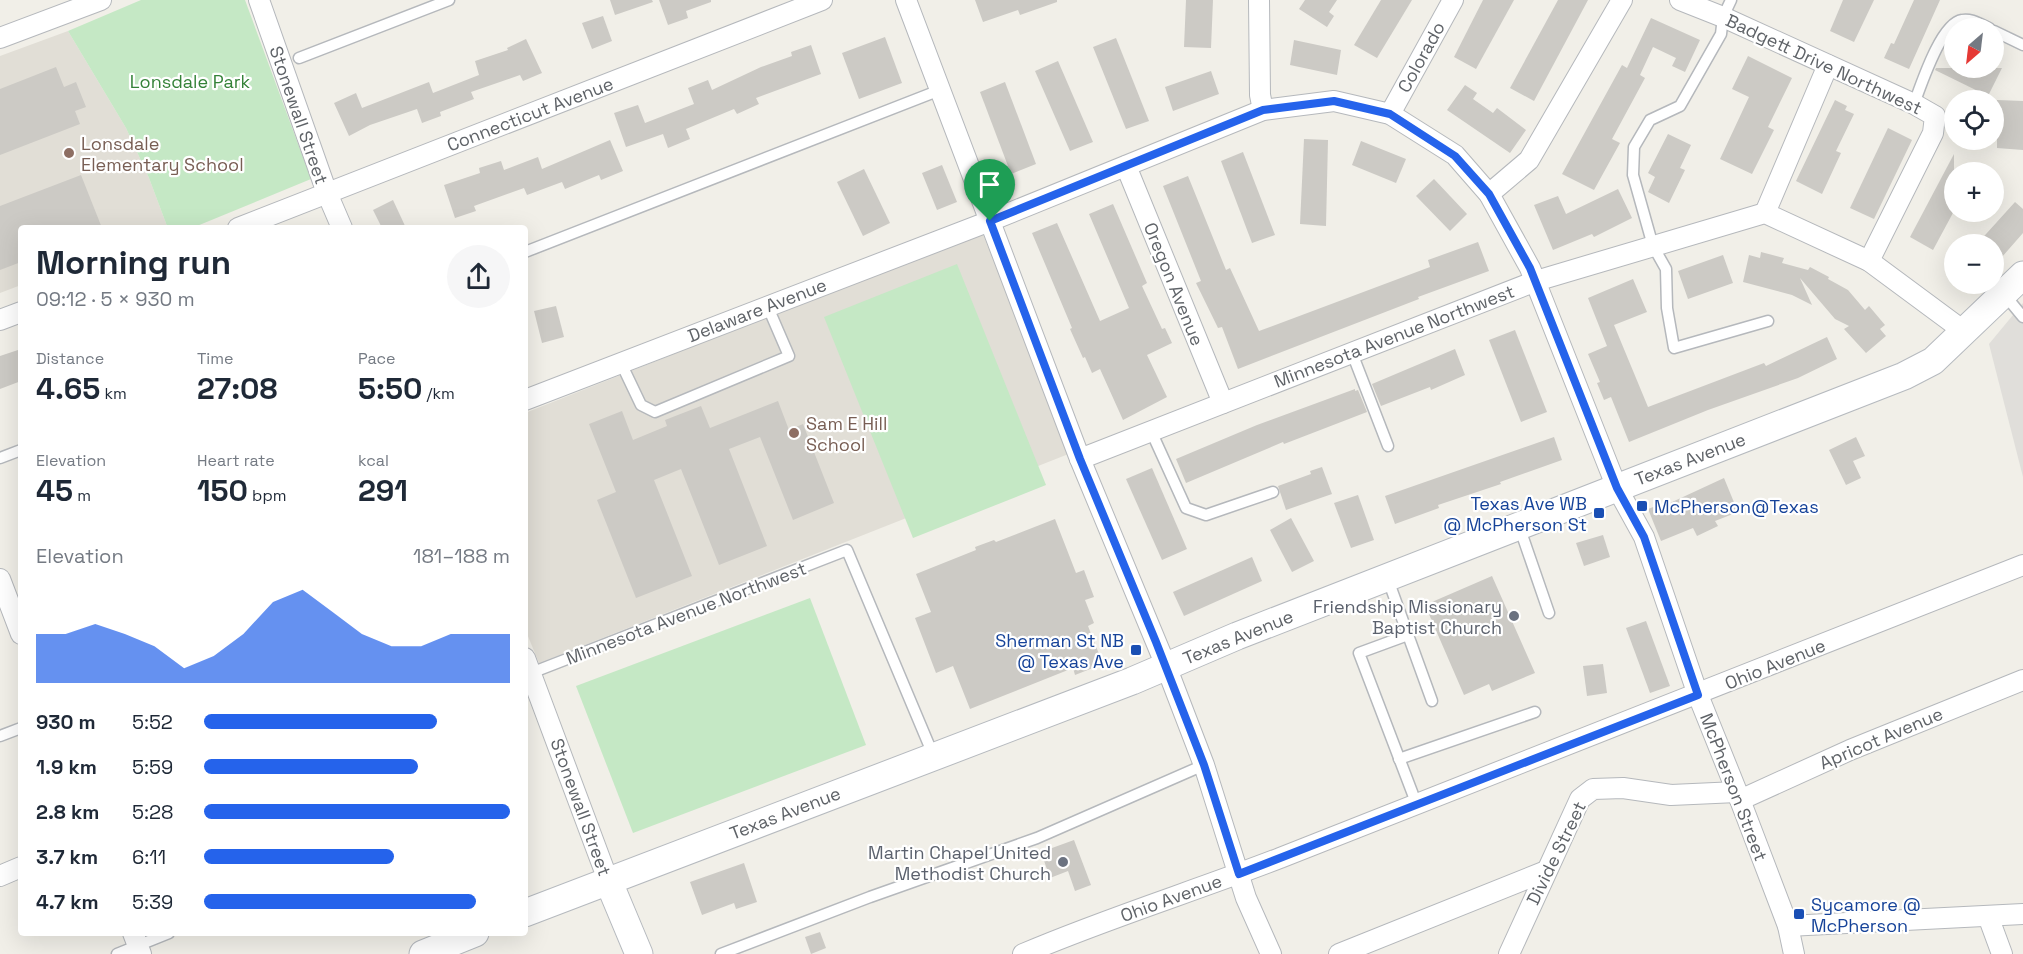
<!DOCTYPE html>
<meta charset="utf-8">
<style>
:root{--surface:#fff;--page:#f6f6f7;--text:#1f2937;--muted:#747a83;--accent:#2563eb}
body{margin:0;font-family:"Space Grotesk",sans-serif;background:var(--page);color:var(--text);height:100vh;display:flex;flex-direction:column;font-size:22px;white-space:nowrap}
*{box-sizing:border-box;margin:0}
p{font-size:20px;color:var(--muted)}
.icon{flex:none;width:33px;height:33px;fill:none;stroke:currentColor;stroke-width:2;stroke-linecap:round;stroke-linejoin:round}
.map{position:relative;flex:1;overflow:hidden}
.panel{position:absolute;left:18px;top:225px;width:510px;height:711px;display:flex;flex-direction:column;background:var(--surface);border-radius:6px;box-shadow:0 6px 24px #0002}
.panel>*{flex:none}
.needle{width:39px;rotate:208deg}
.fabs{position:absolute;left:1944px;top:18px;display:grid;gap:12px}
.fabs a{display:grid;place-items:center;width:60px;height:60px;border-radius:50%;background:var(--surface);box-shadow:0 6px 24px #0002;font-size:30px}
.pin{position:absolute;display:grid;place-items:center;width:51px;height:51px;color:#fff;margin:-62px -26px;border-radius:50% 50% 50% 0;rotate:-45deg;box-shadow:0 0 6px #0007}
.pin .icon{rotate:45deg}
.round{display:grid;place-items:center;flex:none;width:63px;height:63px;border-radius:32px;background:var(--page)}
.headline{display:flex;align-items:center;justify-content:space-between;height:102px;padding:0 18px}
h1{font-size:33px;font-weight:800;line-height:45px}
.stats{display:grid;grid-template-columns:repeat(3,1fr);gap:9px;height:102px;padding:6px 18px}
.stats div{display:grid;align-content:center}
.stats b{font-size:30px;font-weight:800}
.stats small{font-size:16px;font-weight:400}
.stats p{font-size:16px}
.chart{height:168px;padding:12px 18px}
.chart p{display:flex;justify-content:space-between}
.chart svg{width:100%;height:108px;margin-top:6px;fill:var(--accent);opacity:.7}
ul{padding:0 18px;list-style:none;font-size:20px}
li{display:grid;grid-template-columns:96px 72px 1fr;align-items:center;height:45px}
li i{height:15px;border-radius:8px;background:var(--accent)}
.map>svg:first-child{display:block}
</style>
<div class="map">
<svg width="2023" height="954" viewBox="0 0 2023 954">
<rect width="100%" height="100%" fill="#f1efe8"/>
<!-- industrial -->
<polygon fill="#e0deda" points="2023,303 2023,477 1989,344"/>
<!-- education -->
<g fill="#e1ded6">
<polygon points="68,31 126,128 149,178 167,226 162,228 21,228 21,285 0,293 0,56"/>
<polygon points="982,232 1071,453 539,663 525,629 525,413"/>
</g>
<!-- green -->
<g fill="#c5e8c5">
<polygon points="141,0 245,0 311,179 192,228 170,228 167,226 149,178 126,128 68,31"/>
<polygon points="957,264 1046,485 913,538 824,317"/>
<polygon points="810,598 866,745 633,833 576,686"/>
</g>
<!-- building -->
<g fill="#cccac5">
<polygon points="610,0 652,0 653,2 615,15"/>
<polygon points="659,0 711,0 711,2 686,11 688,18 668,25"/>
<polygon points="975,0 1057,0 1057,2 1020,15 1018,10 983,22"/>
<polygon points="1186,0 1213,0 1211,48 1184,47"/>
<polygon points="1305,0 1337,0 1329,12 1334,16 1327,27 1299,9"/>
<polygon points="1381,0 1412,0 1377,58 1354,45"/>
<polygon points="1483,0 1514,0 1476,69 1454,57"/>
<polygon points="1558,0 1588,0 1534,101 1510,88"/>
<polygon points="1843,0 1874,0 1854,42 1830,31"/>
<polygon points="1914,0 1940,0 1909,69 1884,58 1891,43 1894,44"/>
<polygon points="603,16 612,41 592,49 582,23"/>
<polygon points="1651,18 1700,40 1685,72 1672,66 1676,58 1653,47 1640,75 1645,78 1612,139 1620,143 1594,190 1562,174 1622,65 1627,68"/>
<polygon points="885,37 902,83 859,99 842,53"/>
<polygon points="1116,38 1149,121 1126,129 1093,47"/>
<polygon points="526,39 542,73 523,81 520,75 471,92 474,99 440,112 441,116 422,123 417,109 370,125 349,136 334,103 356,93 362,108 429,82 433,93 479,75 475,61 508,50 507,48"/>
<polygon points="1294,40 1341,50 1337,75 1290,65"/>
<polygon points="811,45 821,74 756,98 759,104 737,114 734,109 686,129 690,139 668,148 663,134 626,147 614,113 638,105 645,123 694,104 688,88 708,80 712,90 761,67 792,56 791,52"/>
<polygon points="1748,56 1792,78 1768,127 1774,130 1752,174 1720,159 1749,97 1732,89"/>
<polygon points="1058,61 1093,142 1070,151 1035,71"/>
<polygon points="56,67 64,87 76,82 86,107 75,111 80,124 0,155 0,89"/>
<polygon points="1936,68 2002,68 1988,96 1935,70"/>
<polygon points="1211,71 1219,94 1173,111 1165,87"/>
<polygon points="1005,82 1036,164 1011,174 980,92"/>
<polygon points="1465,85 1477,93 1473,99 1493,113 1497,108 1526,130 1510,153 1447,110"/>
<polygon points="1835,100 1847,106 1845,110 1854,114 1836,151 1841,153 1822,194 1796,181"/>
<polygon points="1997,100 2023,101 2023,150 1997,148"/>
<polygon points="1888,128 1912,140 1874,219 1850,208"/>
<polygon points="1668,134 1691,145 1680,168 1685,170 1669,203 1648,192 1655,177 1648,173"/>
<polygon points="1304,139 1328,140 1326,226 1300,224"/>
<polygon points="610,140 623,171 601,180 599,175 565,189 562,182 527,195 524,188 474,206 476,211 455,218 444,185 480,173 479,168 501,161 504,170 538,157 542,169"/>
<polygon points="1361,141 1406,159 1396,183 1352,165"/>
<polygon points="1243,152 1275,235 1252,243 1221,161"/>
<polygon points="1954,154 1954,211 1933,250 1910,237"/>
<polygon points="942,165 957,202 937,210 922,173"/>
<polygon points="864,169 890,223 863,236 837,182"/>
<polygon points="81,175 102,228 21,228 21,262 0,270 0,206"/>
<polygon points="1188,176 1226,270 1230,268 1259,331 1430,267 1428,260 1478,242 1489,271 1418,297 1419,299 1238,369 1222,327 1218,328 1196,283 1201,281 1163,186"/>
<polygon points="1434,179 1467,214 1450,231 1416,196"/>
<polygon points="1618,189 1632,218 1594,237 1592,234 1553,250 1534,205 1558,196 1566,214"/>
<polygon points="393,200 406,228 382,228 373,210"/>
<polygon points="2015,202 2023,209 2023,233 1994,266 1994,244 1977,244"/>
<polygon points="1113,204 1147,283 1142,286 1162,329 1165,328 1172,343 1147,355 1167,397 1123,420 1100,369 1092,373 1085,357 1083,358 1070,329 1072,328 1032,233 1057,223 1100,321 1129,308 1089,214"/>
<polygon points="1761,252 1784,258 1782,263 1808,270 1810,267 1829,277 1828,279 1848,290 1865,310 1869,306 1885,325 1880,329 1886,336 1866,353 1844,329 1849,326 1835,319 1800,278 1812,305 1792,295 1743,282 1749,255 1760,258"/>
<polygon points="1723,255 1733,283 1688,299 1678,271"/>
<polygon points="1633,279 1647,312 1614,325 1648,407 1764,363 1766,366 1827,337 1837,359 1798,378 1708,410 1629,442 1611,397 1604,400 1597,383 1600,382 1588,354 1607,346 1588,298"/>
<polygon points="556,306 564,337 542,343 534,311"/>
<polygon points="1515,330 1547,412 1521,422 1489,340"/>
<polygon points="21,349 21,381 0,389 0,356"/>
<polygon points="1455,349 1465,375 1431,390 1430,387 1381,406 1372,384"/>
<polygon points="1355,389 1355,391 1358,390 1367,412 1284,444 1283,442 1186,483 1176,459 1257,425"/>
<polygon points="778,401 789,430 803,424 834,503 793,520 760,437 729,449 767,546 719,565 681,469 654,480 692,576 636,598 597,500 616,492 589,424 622,411 633,440 667,426 665,420 701,406 710,428"/>
<polygon points="1554,437 1562,460 1500,482 1501,484 1438,505 1439,508 1395,524 1385,496"/>
<polygon points="1856,437 1865,456 1853,461 1861,478 1846,485 1829,450"/>
<polygon points="1322,467 1332,494 1286,510 1278,486 1311,474 1310,471"/>
<polygon points="1152,468 1187,549 1162,560 1126,479"/>
<polygon points="1724,478 1738,512 1715,521 1718,526 1697,536 1693,528 1661,541 1648,509 1669,501 1670,503"/>
<polygon points="1358,495 1374,540 1351,548 1334,503"/>
<polygon points="1291,518 1314,561 1292,572 1270,530"/>
<polygon points="1055,519 1076,573 1084,570 1094,597 1085,600 1094,623 1088,626 1103,664 1075,675 1073,668 970,709 953,666 936,673 915,618 931,612 916,574 976,550 975,547 994,540 996,542"/>
<polygon points="1603,535 1610,557 1584,566 1576,543"/>
<polygon points="1252,557 1262,581 1184,616 1173,592"/>
<polygon points="1492,576 1535,673 1492,691 1489,684 1464,695 1425,605"/>
<polygon points="1646,621 1670,686 1650,693 1626,628"/>
<polygon points="1603,664 1607,693 1587,696 1583,666"/>
<polygon points="1074,840 1091,885 1075,891 1068,871 1050,878 1041,852"/>
<polygon points="744,863 757,902 736,909 734,903 702,915 690,882"/>
<polygon points="820,932 826,948 811,954 805,937"/>
</g>
<g fill="none" stroke-linecap="round" stroke-linejoin="round">
<defs>
<g id="lane">
<polyline points="1731,0 1723,17 1721,34 1680,106 1650,120 1634,147 1633,175 1653,246 1666,269 1667,308 1674,348 1768,321"/>
<polyline points="1994,31 2023,45"/>
<polyline points="299,58 449,0"/>
<path d="M 1914,104 C 1921,85 1941,23 1962,20 C 1972,18 1981,25 1989,28"/>
<polyline points="525,252 940,90"/>
<polyline points="2004,294 2023,317"/>
<polyline points="1352,353 1388,446"/>
<polyline points="621,363 641,405 655,412 789,356 767,305"/>
<polyline points="1151,431 1186,508 1206,515 1273,492"/>
<polyline points="0,458 21,450"/>
<polyline points="1519,526 1549,613"/>
<polyline points="1387,577 1432,701"/>
<polyline points="1408,635 1359,653 1417,805"/>
<polyline points="531,673 847,550 929,745 932,757"/>
<polyline points="0,736 21,728"/>
<polyline points="1399,759 1535,712"/>
<polyline points="117,954 169,933"/>
<polyline points="721,954 870,897 1037,838 1204,765"/>
</g>
<g id="street">
<polyline points="259,0 327,193 342,228"/>
<polyline points="906,0 1080,459 1166,666 1204,765 1246,898 1271,954"/>
<polyline points="1259,0 1260,95 1263,110"/>
<polyline points="1680,0 1723,17 1914,104 1935,116 1933,133 1869,261"/>
<polyline points="0,38 101,0"/>
<polyline points="1390,114 1453,0"/>
<polyline points="1126,166 1223,403"/>
<polyline points="1489,194 1529,160 1622,0"/>
<polyline points="1765,213 1828,65"/>
<polyline points="238,228 822,0"/>
<polyline points="0,320 21,312"/>
<polyline points="525,400 990,221 1263,110 1334,101 1390,114 1455,155 1489,194 1530,268 1617,488 1644,537 1698,695 1737,792 1788,926 1794,954"/>
<polyline points="1080,459 1536,281 1765,213 1869,261 1965,332"/>
<polyline points="0,579 21,634"/>
<polyline points="525,658 608,880"/>
<polyline points="1740,800 1850,750 2023,680"/>
<polyline points="0,876 21,867"/>
<polyline points="1988,916 2002,954"/>
<polyline points="1788,926 2023,914"/>
<polyline points="133,933 141,954"/>
<path d="M 1023,954 C 1107,918 1195,891 1280,858 C 1528,761 1776,664 2023,565"/>
<polyline points="1339,954 1546,871"/>
<polyline points="1509,954 1580,799 1593,789 1623,788 1671,795 1737,792"/>
</g>
<g id="secondary">
<polyline points="608,880 639,954"/>
<polyline points="525,913 1132,681 1237,636 1904,376 1933,361 2023,275"/>
<polyline points="423,954 475,933"/>
</g>
</defs>
<!-- lane casing -->
<use href="#lane" stroke="#b5b8bc" stroke-width="13"/>
<!-- street casing -->
<use href="#street" stroke="#b5b8bc" stroke-width="22"/>
<!-- secondary casing -->
<use href="#secondary" stroke="#b6babf" stroke-width="29"/>
<!-- lane -->
<use href="#lane" stroke="#fff" stroke-width="10"/>
<!-- street -->
<use href="#street" stroke="#fff" stroke-width="20"/>
<!-- secondary -->
<use href="#secondary" stroke="#fff" stroke-width="27"/>
</g>
<g fill="none" stroke-linecap="round" stroke-linejoin="round">
<defs>
<polygon id="route" points="1334,101 1390,114 1455,156 1489,194 1530,268 1617,488 1644,537 1698,695 1239,874 1204,765 1156,642 1080,459 990,221 1263,110"/>
</defs>
<!-- route casing -->
<use href="#route" stroke="#fff" stroke-width="12"/>
<!-- route -->
<use href="#route" stroke="#2563eb" stroke-width="8"/>
</g>
<!-- markers -->
<g fill="#8d6e63" stroke="#fff" stroke-width="2">
<circle cx="69" cy="153" r="6"/>
<circle cx="794" cy="433" r="6"/>
</g>
<g fill="#1a4fb4" stroke="#fff" stroke-width="2">
<rect x="1636" y="500" width="12" height="12" rx="3"/>
<rect x="1593" y="507" width="12" height="12" rx="3"/>
<rect x="1130" y="644" width="12" height="12" rx="3"/>
<rect x="1793" y="908" width="12" height="12" rx="3"/>
</g>
<g fill="#6b7280" stroke="#fff" stroke-width="2">
<circle cx="1514" cy="616" r="6"/>
<circle cx="1063" cy="862" r="6"/>
</g>
<g text-anchor="middle" dominant-baseline="central" stroke-width="4.5" stroke-linejoin="round" paint-order="stroke">
<!-- street labels -->
<g font-size="18" fill="#5f6368" stroke="#fff">
<text transform="translate(1421 57) rotate(-61)">Colorado</text>
<text transform="translate(1824 64) rotate(25)">Badgett Drive Northwest</text>
<text transform="translate(530 114) rotate(-21)">Connecticut Avenue</text>
<text transform="translate(299 115) rotate(71)">Stonewall Street</text>
<text transform="translate(1174 284) rotate(68)">Oregon Avenue</text>
<text transform="translate(757 310) rotate(-21)">Delaware Avenue</text>
<text transform="translate(1394 336) rotate(-21)">Minnesota Avenue Northwest</text>
<text transform="translate(1690 459) rotate(-21)">Texas Avenue</text>
<text transform="translate(686 613) rotate(-21)">Minnesota Avenue Northwest</text>
<text transform="translate(1238 637) rotate(-22)">Texas Avenue</text>
<text transform="translate(1775 664) rotate(-22)">Ohio Avenue</text>
<text transform="translate(1881 738) rotate(-23)">Apricot Avenue</text>
<text transform="translate(1734 787) rotate(69)">McPherson Street</text>
<text transform="translate(581 807) rotate(70)">Stonewall Street</text>
<text transform="translate(785 813) rotate(-21)">Texas Avenue</text>
<text transform="translate(1556 853) rotate(-64)">Divide Street</text>
<text transform="translate(1171 898) rotate(-20)">Ohio Avenue</text>
</g>
<!-- park labels -->
<g font-size="18" fill="#348238" stroke="#fff">
<text x="190" y="81">Lonsdale Park</text>
</g>
<!-- education labels -->
<g font-size="18" fill="#785e54" stroke="#fff" text-anchor="start">
<text x="81" y="143">Lonsdale<tspan x="81" dy="21">Elementary School</tspan></text>
<text x="806" y="423">Sam E Hill<tspan x="806" dy="21">School</tspan></text>
</g>
<!-- transit labels -->
<g font-size="18" fill="#164399" stroke="#fff" text-anchor="end">
<text x="1587" y="503">Texas Ave WB<tspan x="1587" dy="21">@ McPherson St</tspan></text>
<text x="1654" y="506" text-anchor="start">McPherson@Texas</text>
<text x="1124" y="640">Sherman St NB<tspan x="1124" dy="21">@ Texas Ave</tspan></text>
<text x="1811" y="904" text-anchor="start">Sycamore @<tspan x="1811" dy="21">McPherson</tspan></text>
</g>
<!-- worship labels -->
<g font-size="18" fill="#5b616d" stroke="#fff" text-anchor="end">
<text x="1502" y="606">Friendship Missionary<tspan x="1502" dy="21">Baptist Church</tspan></text>
<text x="1051" y="852">Martin Chapel United<tspan x="1051" dy="21">Methodist Church</tspan></text>
</g>
</g>
</svg>
<div class="fabs">
<a><svg class="needle" viewBox="-14 -14 28 28"><path d="M0-13l5 13h-10z" fill="#e53935"/><path d="M0 13l5-13h-10z" fill="#747a83"/></svg></a>
<a><svg class="icon" aria-label="locate" viewBox="0 0 24 24"><circle cx="12" cy="12" r="6"/><path d="M12 2v4M12 18v4M2 12h4M18 12h4"/></svg></a>
<a>+</a>
<a>−</a>
</div>
<div class="pin" style="left:990px;top:221px;background:#1e9e55"><svg class="icon" aria-label="arrive" viewBox="0 0 24 24"><path d="M6 21V4h12l-3 4 3 4H6"/></svg></div>
<section class="panel">
<div class="headline"><div><h1>Morning run</h1><p>09:12 · 5 × 930 m</p></div><a class="round"><svg class="icon" aria-label="share" viewBox="0 0 24 24"><path d="M12 15V3M7 8l5-5 5 5M5 13v7h14v-7"/></svg></a></div>
<div class="stats">
<div><p>Distance</p><b>4.65<small> km</small></b></div>
<div><p>Time</p><b>27:08</b></div>
<div><p>Pace</p><b>5:50<small> /km</small></b></div>
</div>
<div class="stats">
<div><p>Elevation</p><b>45<small> m</small></b></div>
<div><p>Heart rate</p><b>150<small> bpm</small></b></div>
<div><p>kcal</p><b>291</b></div>
</div>
<div class="chart"><p><span>Elevation</span>181–188 m</p>
<svg viewBox="0 0 160 44" preserveAspectRatio="none"><path d="M0 44V24L10 24L20 20L30 24L40 29L50 38L60 33L70 24L80 11L90 6L100 15L110 24L120 29L130 29L140 24L150 24L160 24V44z"/></svg>
</div>
<ul>
<li><b>930 m</b>5:52<i style="width:76%"></i></li>
<li><b>1.9 km</b>5:59<i style="width:70%"></i></li>
<li><b>2.8 km</b>5:28<i style="width:100%"></i></li>
<li><b>3.7 km</b>6:11<i style="width:62%"></i></li>
<li><b>4.7 km</b>5:39<i style="width:89%"></i></li>
</ul>
</section>
</div>
